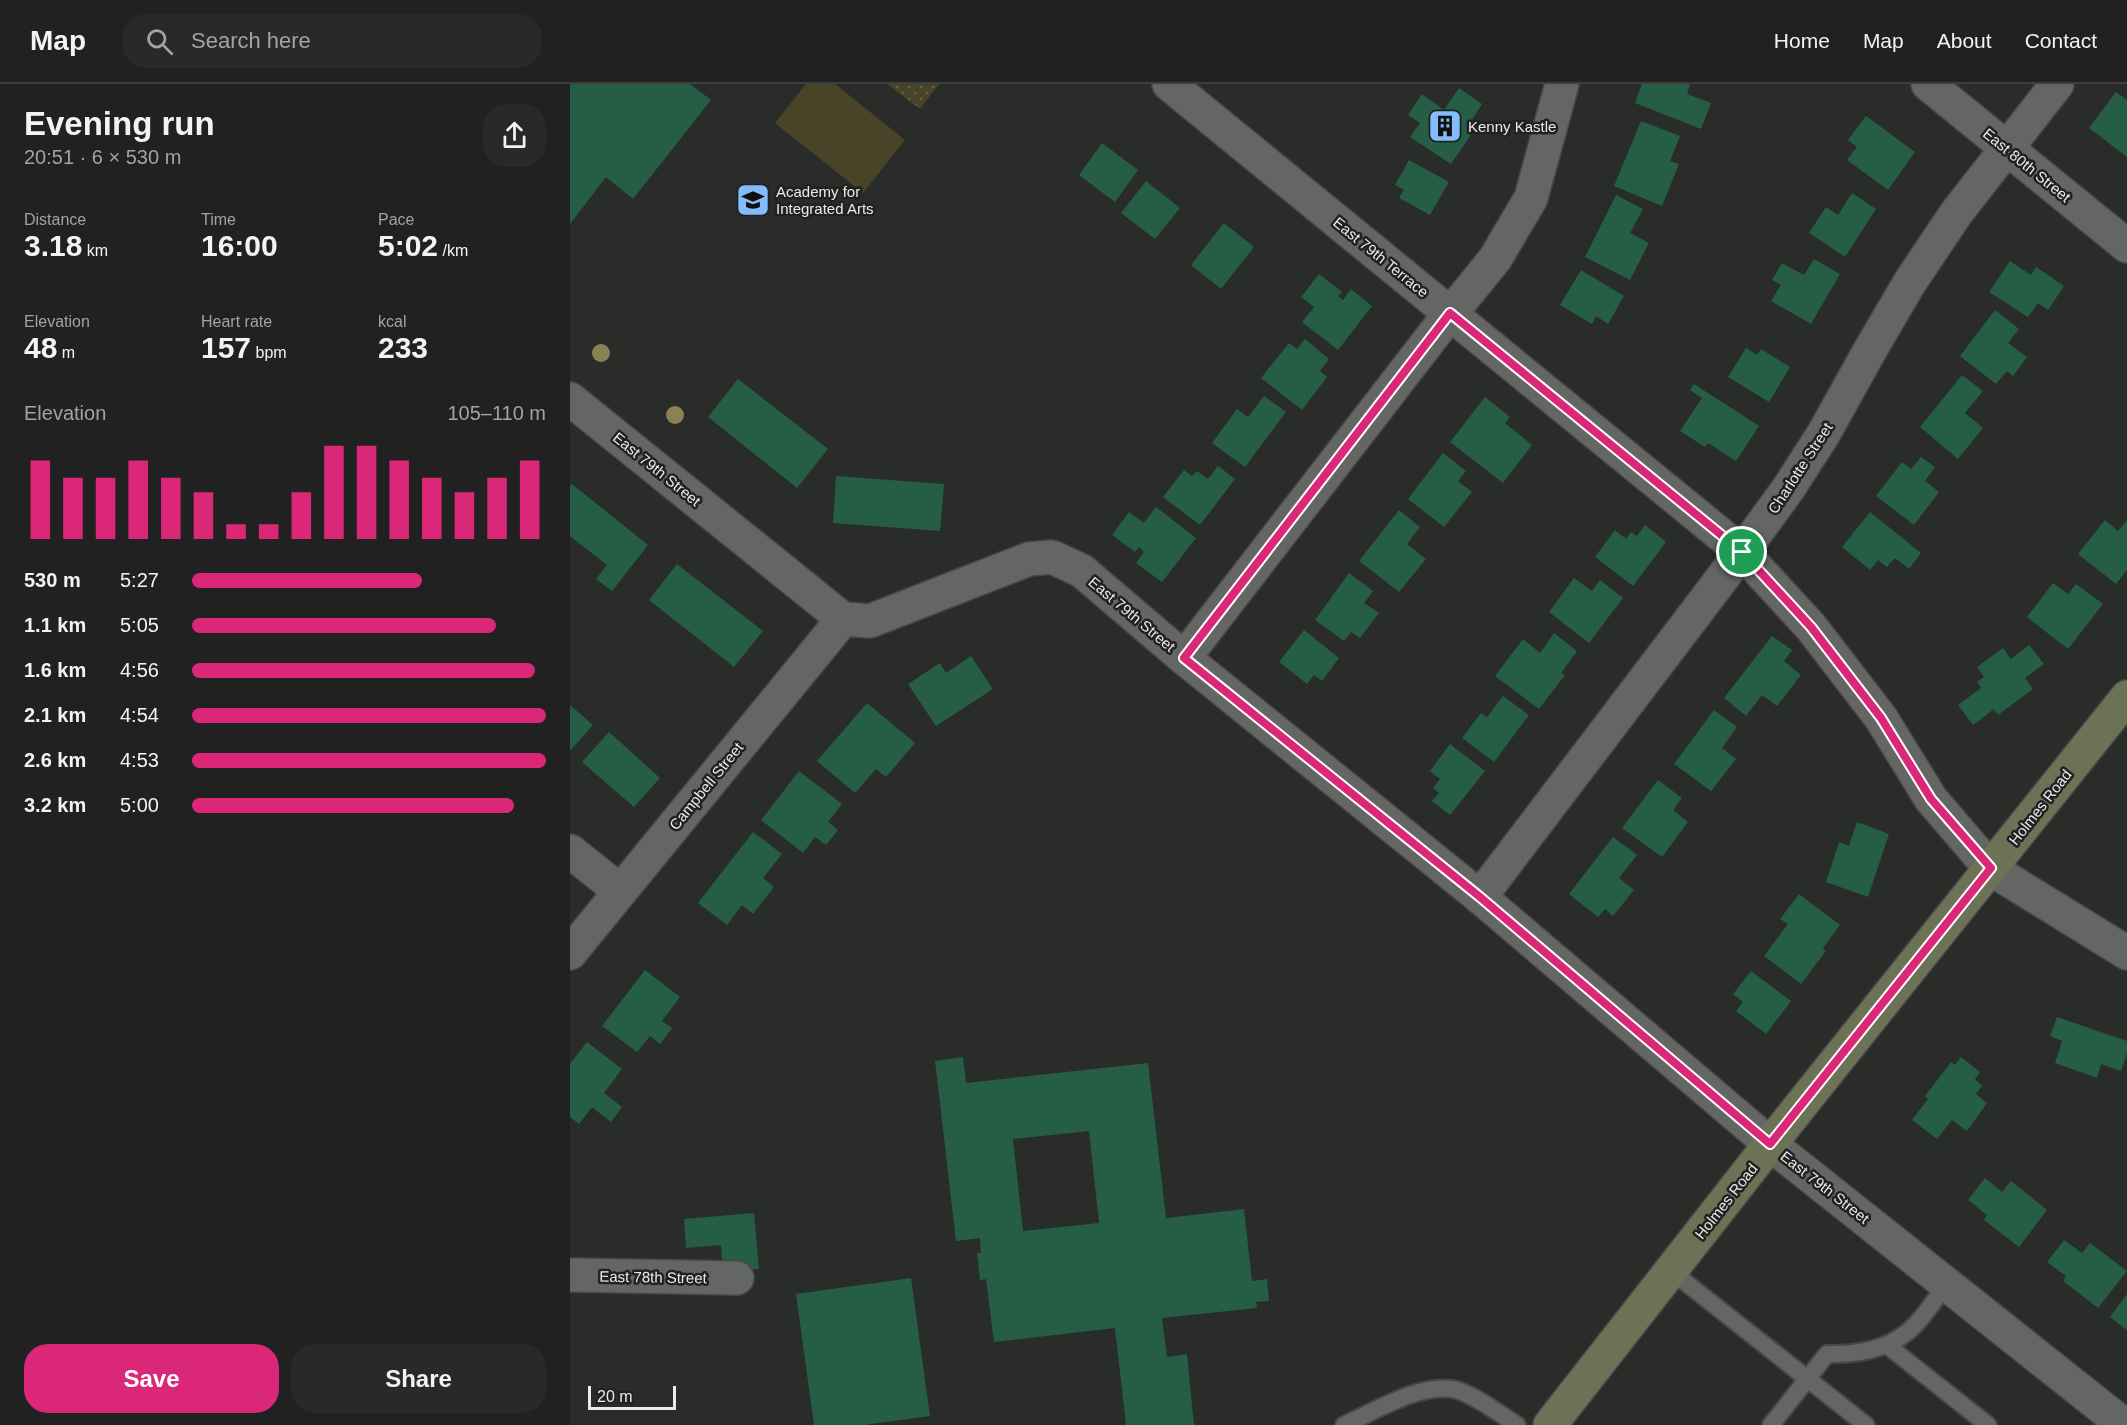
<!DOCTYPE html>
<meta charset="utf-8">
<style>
:root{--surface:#202120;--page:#282929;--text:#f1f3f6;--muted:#a2a3a5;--line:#3d3e3e;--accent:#db2777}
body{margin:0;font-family:Helvetica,sans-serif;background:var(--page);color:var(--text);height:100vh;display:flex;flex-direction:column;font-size:22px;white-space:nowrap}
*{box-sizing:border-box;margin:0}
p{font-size:20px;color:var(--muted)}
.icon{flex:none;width:33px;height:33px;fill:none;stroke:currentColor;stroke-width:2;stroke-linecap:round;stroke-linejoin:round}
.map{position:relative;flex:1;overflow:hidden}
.panel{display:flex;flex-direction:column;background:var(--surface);width:570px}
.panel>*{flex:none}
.scale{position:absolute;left:18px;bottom:15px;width:88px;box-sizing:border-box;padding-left:6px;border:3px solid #e9eae9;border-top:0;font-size:16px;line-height:21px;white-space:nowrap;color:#e9eae9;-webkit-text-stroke:4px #202220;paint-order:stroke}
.pin{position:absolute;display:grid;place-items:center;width:51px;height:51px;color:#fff;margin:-26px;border:3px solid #fff;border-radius:50%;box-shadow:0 2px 6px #0007}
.round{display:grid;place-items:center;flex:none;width:63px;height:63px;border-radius:24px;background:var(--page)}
.summary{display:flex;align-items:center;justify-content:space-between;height:102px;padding:0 24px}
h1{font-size:33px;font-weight:700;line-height:45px}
.stats{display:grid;grid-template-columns:repeat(3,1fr);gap:9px;height:102px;padding:6px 24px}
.stats div{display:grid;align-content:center}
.stats b{font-size:30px;font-weight:700}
.stats small{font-size:16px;font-weight:400}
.stats p{font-size:16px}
.chart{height:168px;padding:12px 24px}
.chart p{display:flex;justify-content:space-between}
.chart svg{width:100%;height:108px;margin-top:6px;stroke:var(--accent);stroke-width:6}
.action{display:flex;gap:12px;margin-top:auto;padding:12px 24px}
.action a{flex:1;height:69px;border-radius:24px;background:var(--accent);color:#fff;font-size:24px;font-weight:700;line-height:69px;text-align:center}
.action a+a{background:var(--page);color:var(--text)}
ul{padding:0 24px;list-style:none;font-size:20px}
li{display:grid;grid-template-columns:96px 72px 1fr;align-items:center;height:45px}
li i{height:15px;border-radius:8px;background:var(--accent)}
header{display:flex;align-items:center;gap:36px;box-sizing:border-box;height:84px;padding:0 30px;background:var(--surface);border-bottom:2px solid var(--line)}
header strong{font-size:28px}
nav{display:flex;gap:33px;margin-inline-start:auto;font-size:21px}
.search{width:420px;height:54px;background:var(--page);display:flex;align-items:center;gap:15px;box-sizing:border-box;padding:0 21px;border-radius:24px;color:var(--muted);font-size:22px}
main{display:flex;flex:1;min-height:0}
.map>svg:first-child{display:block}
</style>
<header>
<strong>Map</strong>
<div class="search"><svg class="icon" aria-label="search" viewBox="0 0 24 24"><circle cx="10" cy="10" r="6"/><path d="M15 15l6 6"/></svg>Search here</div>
<nav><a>Home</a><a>Map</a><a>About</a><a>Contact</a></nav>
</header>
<main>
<section class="panel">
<div class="summary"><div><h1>Evening run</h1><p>20:51 · 6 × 530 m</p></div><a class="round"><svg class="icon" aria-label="share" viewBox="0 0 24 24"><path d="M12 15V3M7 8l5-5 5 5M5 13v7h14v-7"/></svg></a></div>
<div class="stats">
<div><p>Distance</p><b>3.18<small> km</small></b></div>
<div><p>Time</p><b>16:00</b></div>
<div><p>Pace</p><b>5:02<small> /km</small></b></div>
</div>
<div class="stats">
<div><p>Elevation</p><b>48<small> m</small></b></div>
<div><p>Heart rate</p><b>157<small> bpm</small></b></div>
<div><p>kcal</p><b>233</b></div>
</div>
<div class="chart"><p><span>Elevation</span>105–110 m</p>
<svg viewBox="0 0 160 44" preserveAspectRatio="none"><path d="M5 44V12M15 44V19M25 44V19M35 44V12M45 44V19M55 44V25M65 44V38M75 44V38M85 44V25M95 44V6M105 44V6M115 44V12M125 44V19M135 44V25M145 44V19M155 44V12"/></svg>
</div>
<ul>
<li><b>530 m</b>5:27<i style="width:65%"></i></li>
<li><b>1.1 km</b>5:05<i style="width:86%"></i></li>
<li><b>1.6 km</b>4:56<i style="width:97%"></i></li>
<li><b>2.1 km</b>4:54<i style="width:100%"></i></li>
<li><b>2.6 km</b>4:53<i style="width:100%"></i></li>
<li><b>3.2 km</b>5:00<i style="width:91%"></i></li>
</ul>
<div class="action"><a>Save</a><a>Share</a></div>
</section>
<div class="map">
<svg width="1557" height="1341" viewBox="0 0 1557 1341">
<defs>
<pattern id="park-dots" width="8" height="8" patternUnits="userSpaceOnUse" patternTransform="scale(1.5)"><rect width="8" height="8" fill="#494328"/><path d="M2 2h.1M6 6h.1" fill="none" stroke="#635e47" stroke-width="1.8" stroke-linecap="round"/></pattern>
</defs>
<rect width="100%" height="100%" fill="#2a2c2a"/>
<!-- grass -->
<polygon fill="#494328" points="236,0 265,0 335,56 293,109 205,39"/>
<!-- park -->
<polygon fill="url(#park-dots)" points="317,0 369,0 350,25"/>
<!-- building -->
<g fill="#255d46" fill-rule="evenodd">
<polygon points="0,0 120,0 141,16 63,115 36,93 0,140"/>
<polygon points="1072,0 1120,0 1117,10 1141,19 1131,45 1065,19"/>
<polygon points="889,4 912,20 899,40 905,45 881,80 840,53 850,39 838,31 852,10 874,26"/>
<polygon points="1546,8 1557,16 1557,73 1519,44"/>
<polygon points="1296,32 1345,68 1318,106 1277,76 1287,63 1278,56"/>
<polygon points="1071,37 1110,52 1100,77 1109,80 1092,122 1044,102"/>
<polygon points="532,59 568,86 545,118 509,91"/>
<polygon points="839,76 879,98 860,131 829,114 834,106 825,101"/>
<polygon points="576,97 610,124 585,155 551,129"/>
<polygon points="1282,109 1306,125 1275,173 1239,149 1256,123 1268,131"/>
<polygon points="1046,111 1073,125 1060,149 1079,159 1060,196 1015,173"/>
<polygon points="654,139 684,163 651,205 621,181"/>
<polygon points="1244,175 1270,190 1241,240 1201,217 1211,201 1202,196 1212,179 1234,191"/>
<polygon points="1440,177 1461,191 1466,183 1494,202 1478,226 1468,219 1458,233 1419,208"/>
<polygon points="1011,186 1054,212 1038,240 1026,232 1022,240 990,221"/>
<polygon points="749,190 772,208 768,212 773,216 781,205 802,222 768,266 732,238 744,223 731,213"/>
<polygon points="1425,226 1449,245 1438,259 1457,273 1443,292 1437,287 1426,300 1390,272"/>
<polygon points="735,255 759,275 750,287 757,293 732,326 691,294 719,259 727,265"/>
<polygon points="1176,264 1187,271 1191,265 1220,283 1199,318 1158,293"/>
<polygon points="1392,291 1413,307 1395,329 1413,344 1388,375 1350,343"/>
<polygon points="168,295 258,365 227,404 138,333"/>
<polygon points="1124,300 1189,342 1166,377 1138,359 1135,363 1110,347 1132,314 1120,306"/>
<polygon points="694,312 716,328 675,383 642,359 667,325 678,333"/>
<polygon points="915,313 940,333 935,339 962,361 933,399 880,358"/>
<polygon points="873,369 896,387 888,397 902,408 874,443 838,415"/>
<polygon points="1351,373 1365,383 1355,397 1369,408 1344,441 1306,412 1332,378 1341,385"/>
<polygon points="648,382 665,395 630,441 593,413 614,386 622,392 627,387 638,395"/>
<polygon points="266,392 374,400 370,447 263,439"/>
<polygon points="2,400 78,461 42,507 26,495 37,481 0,452 0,402"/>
<polygon points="586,423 626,454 592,498 566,479 574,468 569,463 565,468 542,451 559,428 574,439"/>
<polygon points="829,426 850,443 837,460 856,475 829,508 789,477"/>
<polygon points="1300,428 1351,469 1339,485 1325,474 1317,483 1308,476 1300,486 1272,463"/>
<polygon points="1535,436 1548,447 1557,436 1557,486 1546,500 1508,470"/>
<polygon points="1075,441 1096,458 1063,502 1025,473 1045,446 1056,455 1061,448 1067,452"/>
<polygon points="107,480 193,547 164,583 79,516"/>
<polygon points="779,489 803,507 794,519 809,529 790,554 781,548 774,557 745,536"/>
<polygon points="1004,494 1022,507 1030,496 1053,514 1019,559 979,528"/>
<polygon points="1483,499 1498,510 1506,500 1533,520 1498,565 1457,533"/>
<polygon points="734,546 769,574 752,597 744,591 737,600 709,578"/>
<polygon points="984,549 1007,567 991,589 995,591 969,625 925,592 953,555 970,569"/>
<polygon points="1202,552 1222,566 1214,577 1231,591 1207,622 1192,611 1176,632 1154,614"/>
<polygon points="1459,561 1474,580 1455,594 1463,605 1428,631 1424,625 1403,641 1388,621 1411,604 1407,598 1414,593 1407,583 1433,564 1441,575"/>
<polygon points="401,572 423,605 366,642 338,600 370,579 376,589"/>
<polygon points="933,612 959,631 924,678 892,654 911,629 917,633"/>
<polygon points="297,619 345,659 316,693 306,685 285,709 247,677"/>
<polygon points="0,621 23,641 0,667"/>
<polygon points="1144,626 1167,643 1152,664 1166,675 1141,707 1104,680"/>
<polygon points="39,648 90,694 64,723 12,678"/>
<polygon points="880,660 915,687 880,731 862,717 869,709 863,704 870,695 860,687"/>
<polygon points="229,687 272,720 258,738 268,746 256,761 245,753 233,769 191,736"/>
<polygon points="1088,696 1112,714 1103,726 1118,738 1092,773 1052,744"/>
<polygon points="1287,738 1319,750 1298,813 1256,798 1269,758 1279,762"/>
<polygon points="183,748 212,770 193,794 204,803 183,830 172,821 157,841 128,819"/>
<polygon points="1043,753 1067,771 1049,794 1064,806 1043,832 1035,825 1028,833 999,810"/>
<polygon points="1229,810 1270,841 1253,864 1256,867 1231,900 1194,872 1218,840 1210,835"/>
<polygon points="75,886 110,913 92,937 102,944 90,960 80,952 67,968 32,942"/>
<polygon points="1181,887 1221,917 1196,950 1166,927 1173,918 1163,910"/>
<polygon points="1487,933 1557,957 1557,969 1551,987 1531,980 1527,994 1485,979 1492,957 1480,952"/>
<polygon points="17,958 52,985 34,1009 52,1023 41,1038 22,1023 9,1040 0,1033 0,980"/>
<path d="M 393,973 L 396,999 L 578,979 L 596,1134 L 674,1125 L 682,1197 L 697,1195 L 699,1217 L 686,1218 L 687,1224 L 592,1234 L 597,1273 L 617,1270 L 624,1341 L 556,1341 L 545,1244 L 424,1258 L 416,1195 L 410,1196 L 407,1169 L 411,1169 L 410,1154 L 386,1157 L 365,977 ZM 519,1047 L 529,1139 L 453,1147 L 443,1055 Z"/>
<polygon points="1391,973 1410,988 1405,995 1412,1002 1406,1010 1417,1019 1397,1047 1382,1036 1367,1055 1342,1036 1358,1015 1355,1012 1381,978 1385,981"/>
<polygon points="1415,1094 1432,1108 1441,1097 1477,1126 1449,1163 1414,1136 1417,1131 1398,1116"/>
<polygon points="184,1129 189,1185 153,1188 151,1161 116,1164 114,1135"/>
<polygon points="1494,1156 1512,1169 1520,1159 1557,1187 1528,1224 1493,1197 1496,1192 1477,1178"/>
<polygon points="341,1194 360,1332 294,1341 244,1341 226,1210"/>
<polygon points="1557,1210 1557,1246 1540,1233"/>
</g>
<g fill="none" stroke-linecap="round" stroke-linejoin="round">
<defs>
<g id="service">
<polyline points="1101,1187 1296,1341"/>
<polyline points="1318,1262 1418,1341"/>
<path d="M 774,1341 C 806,1327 847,1300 882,1305 C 899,1307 932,1331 947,1341"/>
<path d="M 1201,1341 L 1257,1270 C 1288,1271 1322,1265 1345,1241 C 1357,1229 1366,1213 1377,1200"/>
</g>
<g id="minor">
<polyline points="599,0 1172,468 1241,543 1311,634 1361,715 1421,785 1557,869"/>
<polyline points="1358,0 1557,162"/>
<polyline points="614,574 868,245 925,175 961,114 992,0"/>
<polyline points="0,767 50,807"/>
<polyline points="910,813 1172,468 1218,405 1254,349 1299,268 1340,198 1387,128 1487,0"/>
<polyline points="0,869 273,535"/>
<polyline points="0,1191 167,1194"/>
</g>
<polyline id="tertiary" points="0,315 273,535 300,537 459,475 482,473 512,487 614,574 910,813 1200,1060 1554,1341"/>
<polyline id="secondary" points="980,1341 1200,1060 1557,613"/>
</defs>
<!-- service casing -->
<use href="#service" stroke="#464746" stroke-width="20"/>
<!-- minor casing -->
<use href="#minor" stroke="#464746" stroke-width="36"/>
<!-- tertiary casing -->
<use href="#tertiary" stroke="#464746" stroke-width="36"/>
<!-- secondary casing -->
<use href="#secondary" stroke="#464746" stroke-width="36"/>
<!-- service -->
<use href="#service" stroke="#646663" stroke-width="16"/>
<!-- minor -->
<use href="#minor" stroke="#646663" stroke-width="33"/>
<!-- tertiary -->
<use href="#tertiary" stroke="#646663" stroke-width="33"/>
<!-- secondary -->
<use href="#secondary" stroke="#6b7255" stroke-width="33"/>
</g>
<!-- trees -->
<g fill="#8a8155">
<circle cx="31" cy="269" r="9"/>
<circle cx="105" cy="331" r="9"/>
</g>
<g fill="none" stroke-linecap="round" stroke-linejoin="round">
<defs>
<polygon id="route" points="880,229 1172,468 1241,543 1311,634 1361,715 1421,784 1200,1060 910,813 614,574"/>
</defs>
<!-- route casing -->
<use href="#route" stroke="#fff" stroke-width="12"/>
<!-- route -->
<use href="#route" stroke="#db2777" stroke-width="8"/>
</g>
<!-- icons -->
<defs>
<symbol id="building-square" viewBox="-11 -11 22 22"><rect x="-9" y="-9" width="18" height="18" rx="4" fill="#83bcfb" stroke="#202220"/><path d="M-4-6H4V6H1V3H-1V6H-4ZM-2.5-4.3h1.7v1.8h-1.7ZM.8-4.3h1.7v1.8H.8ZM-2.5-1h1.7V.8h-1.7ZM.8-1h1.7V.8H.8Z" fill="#111"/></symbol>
<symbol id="school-square" viewBox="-11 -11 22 22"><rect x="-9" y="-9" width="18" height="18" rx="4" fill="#83bcfb" stroke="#202220"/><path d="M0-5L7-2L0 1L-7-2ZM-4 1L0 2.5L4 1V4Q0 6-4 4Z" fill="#111"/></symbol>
</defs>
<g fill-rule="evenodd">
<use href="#building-square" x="856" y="23" width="38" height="38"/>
<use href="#school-square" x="164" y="97" width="38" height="38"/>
</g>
<g text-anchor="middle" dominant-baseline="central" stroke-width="5" stroke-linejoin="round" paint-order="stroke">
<!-- poi labels -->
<g font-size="15" fill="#e9eae9" stroke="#202220" text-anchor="start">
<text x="898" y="42">Kenny Kastle</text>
<text x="206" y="107">Academy for<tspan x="206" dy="17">Integrated Arts</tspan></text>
</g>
<!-- street labels -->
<g font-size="15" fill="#e9eae9" stroke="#202220">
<text transform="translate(1457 81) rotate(39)">East 80th Street</text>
<text transform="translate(811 173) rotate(39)">East 79th Terrace</text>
<text transform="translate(1230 384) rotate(-57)">Charlotte Street</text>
<text transform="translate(87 385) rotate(39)">East 79th Street</text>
<text transform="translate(562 530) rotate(40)">East 79th Street</text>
<text transform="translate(136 702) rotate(-51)">Campbell Street</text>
<text transform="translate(1470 723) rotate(-52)">Holmes Road</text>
<text transform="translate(1255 1103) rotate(38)">East 79th Street</text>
<text transform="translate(1156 1117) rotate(-52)">Holmes Road</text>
<text transform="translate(83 1193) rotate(1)">East 78th Street</text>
</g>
</g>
</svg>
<div class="scale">20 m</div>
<div class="pin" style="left:1172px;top:468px;background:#1e9e55"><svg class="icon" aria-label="arrive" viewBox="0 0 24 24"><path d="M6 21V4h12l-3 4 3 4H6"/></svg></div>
</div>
</main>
